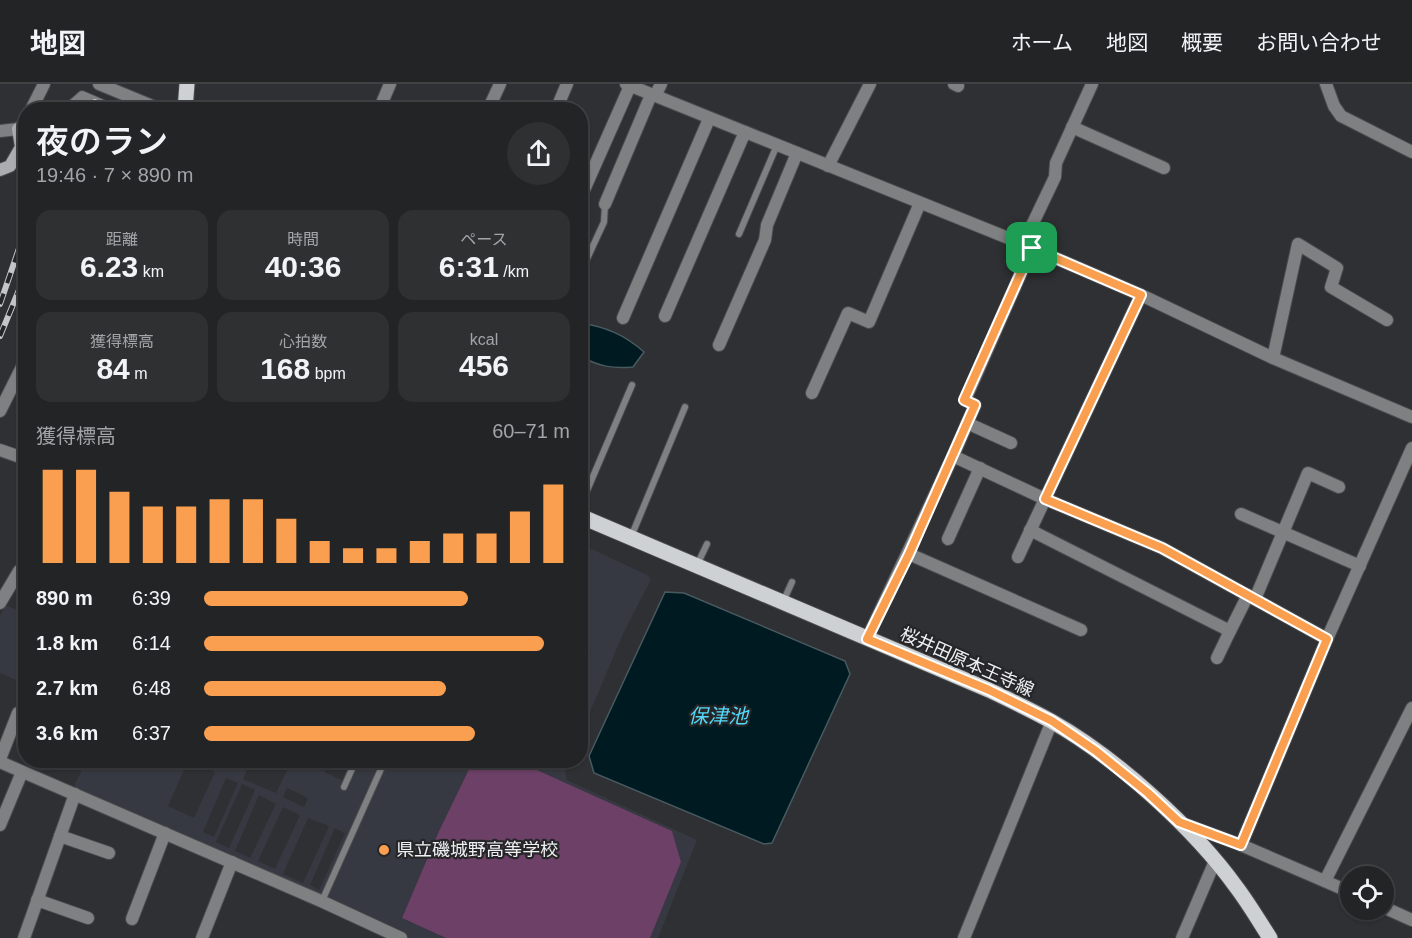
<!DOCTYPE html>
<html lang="ja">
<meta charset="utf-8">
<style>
:root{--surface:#232426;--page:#2f3032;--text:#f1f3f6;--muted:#a3a4a7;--line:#404143;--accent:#fa9f4f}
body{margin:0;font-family:Arial,"Noto Sans JP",sans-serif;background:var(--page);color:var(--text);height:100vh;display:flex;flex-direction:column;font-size:22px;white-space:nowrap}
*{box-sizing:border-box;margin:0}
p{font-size:20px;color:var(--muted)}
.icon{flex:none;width:33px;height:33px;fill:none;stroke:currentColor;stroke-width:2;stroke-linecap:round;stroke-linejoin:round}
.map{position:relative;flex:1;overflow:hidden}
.panel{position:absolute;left:18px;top:18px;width:570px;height:666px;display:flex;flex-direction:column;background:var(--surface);border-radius:24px;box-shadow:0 2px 4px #0004,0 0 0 2px var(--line)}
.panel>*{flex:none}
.buttons{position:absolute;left:1340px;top:782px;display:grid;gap:12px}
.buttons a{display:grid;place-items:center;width:54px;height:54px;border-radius:50%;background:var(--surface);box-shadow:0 2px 4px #0004,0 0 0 2px var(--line);font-size:30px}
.pin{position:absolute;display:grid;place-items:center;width:51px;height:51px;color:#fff;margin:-26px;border-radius:12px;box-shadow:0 3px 9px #0006}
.round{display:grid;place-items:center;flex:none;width:63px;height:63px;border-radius:32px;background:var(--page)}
.headline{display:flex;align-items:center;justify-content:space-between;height:102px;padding:0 18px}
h1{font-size:33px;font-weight:600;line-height:45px}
.stats{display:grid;grid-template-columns:repeat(3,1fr);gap:9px;height:102px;padding:6px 18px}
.stats div{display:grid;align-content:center;border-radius:15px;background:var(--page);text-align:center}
.stats b{font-size:30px;font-weight:600}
.stats small{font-size:16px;font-weight:400}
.stats p{font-size:16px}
.chart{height:168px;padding:12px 18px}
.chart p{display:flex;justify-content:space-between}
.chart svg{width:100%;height:108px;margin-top:6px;stroke:var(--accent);stroke-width:6}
ul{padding:0 18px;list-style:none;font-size:20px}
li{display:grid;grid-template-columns:96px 72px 1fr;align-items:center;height:45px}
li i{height:15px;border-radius:8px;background:var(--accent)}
header{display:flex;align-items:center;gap:36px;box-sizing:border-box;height:84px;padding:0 30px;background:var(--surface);border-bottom:2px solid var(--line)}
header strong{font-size:28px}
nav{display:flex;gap:33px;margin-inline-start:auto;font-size:21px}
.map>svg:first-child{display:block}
</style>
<header>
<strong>地図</strong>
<nav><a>ホーム</a><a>地図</a><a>概要</a><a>お問い合わせ</a></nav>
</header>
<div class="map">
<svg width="1412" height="854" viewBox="0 0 1412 854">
<rect width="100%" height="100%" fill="#2f3033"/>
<!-- built -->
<g fill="#373942" fill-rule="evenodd">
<polygon points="581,460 647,491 651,495 623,550 581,649 581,637 585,627 581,625 581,584 583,585 591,566 581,561"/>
<polygon points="5,521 25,529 25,600 0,589 0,532"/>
<path d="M 86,677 L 188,677 L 168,722 L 194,734 L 215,688 L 189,677 L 251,677 L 243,695 L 276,709 L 287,686 L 265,677 L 298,677 L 321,687 L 326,677 L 329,677 L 324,688 L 342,696 L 351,677 L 369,677 L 367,680 L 378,685 L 382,677 L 473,677 L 439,747 L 402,834 L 446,854 L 406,854 L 76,706 L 74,702 ZM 226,694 L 238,699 L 214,753 L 203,748 ZM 242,700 L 255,706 L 229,764 L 216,758 ZM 287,704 L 308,714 L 304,723 L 283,713 ZM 259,711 L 276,720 L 250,774 L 235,767 ZM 283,723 L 300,731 L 275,785 L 258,777 ZM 308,734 L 329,742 L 303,799 L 283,790 ZM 335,744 L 345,749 L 319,806 L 310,801 Z"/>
<polygon points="517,677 569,677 565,688 567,696 697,756 658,854 650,854 681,778 672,747"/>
</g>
<!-- green -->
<polygon fill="#6d4067" points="473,677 517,677 672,747 681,778 650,854 446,854 402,834 439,747"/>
<!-- water -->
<g fill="#001a21" stroke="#485a60" stroke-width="1.5">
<path d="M 581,239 C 606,243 625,251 644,268 L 633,283 C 611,285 600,282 581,273 Z"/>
<polygon points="665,508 684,509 845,577 850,590 772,759 764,760 594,689 589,672"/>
</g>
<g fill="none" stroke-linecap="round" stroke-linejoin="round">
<defs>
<g id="service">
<polyline points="739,150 777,61"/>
<polyline points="580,190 604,138 605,120"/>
<polyline points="580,423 632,301"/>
<polyline points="631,453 685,323"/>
<polyline points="697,481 707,460"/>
<polyline points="783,518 792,498"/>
<polyline points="344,703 356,676"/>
<polyline points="322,817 385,676"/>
</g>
<polyline id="pedestrian" points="65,26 82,11 117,26"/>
<g id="minor">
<polyline points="626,0 1023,160 1141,211 1273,274 1412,333"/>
<polyline points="954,0 958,2"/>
<polyline points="1326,0 1334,22 1341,32 1412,68"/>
<polyline points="655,12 661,0"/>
<polyline points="379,26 390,0"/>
<polyline points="488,26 500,0"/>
<polyline points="556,26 567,0"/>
<polyline points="1072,43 1164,84"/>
<polyline points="828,82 870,0"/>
<polyline points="580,115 630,2"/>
<polyline points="605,120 651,11"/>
<polyline points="1023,160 1055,93 1056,79 1092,0"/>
<polyline points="665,232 745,48"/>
<polyline points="623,234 709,35"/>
<polyline points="719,261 765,156 767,141 797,69"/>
<polyline points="1273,274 1298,160 1337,184 1331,203 1387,236"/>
<polyline points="812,309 848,229 869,238 920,119"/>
<polyline points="0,327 26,275"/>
<polyline points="967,339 1011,359"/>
<polyline points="0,366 26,375"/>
<polyline points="953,372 975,321 965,316 1032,164"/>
<polyline points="1241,430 1360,482"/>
<polyline points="1030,446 1230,547 1248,511"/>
<polyline points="948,455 980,384"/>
<polyline points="909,470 1081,546"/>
<polyline points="1018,473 1045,415 1162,464 1327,555"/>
<polyline points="1255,515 1308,389 1339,403"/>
<polyline points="0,519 19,487 26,490"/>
<polyline points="867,555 953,372 1045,415 1141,211"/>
<polyline points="1217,574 1230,547"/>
<polyline points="0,675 18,629"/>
<polyline points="0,678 321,817 401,854"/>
<polyline points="1182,739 1241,761 1350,808"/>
<polyline points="0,741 22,688"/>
<polyline points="60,752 109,769"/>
<polyline points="1241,761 1327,555 1412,364"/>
<polyline points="1325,797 1412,624"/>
<polyline points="37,816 88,834"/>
<polyline points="1383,823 1412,836"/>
<polyline points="132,835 165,749"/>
<polyline points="24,854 75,710"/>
<polyline points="202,854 232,778"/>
<polyline points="964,854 1052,637"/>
<polyline points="1182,854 1215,777"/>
</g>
<g id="tertiary">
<polyline points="99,0 162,26"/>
<polyline points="31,26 44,0"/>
<polyline points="0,47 18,45 26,37"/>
</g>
<polyline id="secondary" points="0,86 10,82 21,63 18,45"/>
<g id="primary">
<polyline points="185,26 187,0"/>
<path d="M 580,432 L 989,606 C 1010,616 1031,626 1051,637 C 1115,673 1194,744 1237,804 C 1249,820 1259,837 1270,854"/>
</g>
</defs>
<!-- service casing -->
<use href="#service" stroke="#4a4b4e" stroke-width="8"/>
<!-- pedestrian casing -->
<use href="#pedestrian" stroke="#4a4b4e" stroke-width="10"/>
<!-- minor casing -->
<use href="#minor" stroke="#4a4b4e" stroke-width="14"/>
<!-- tertiary casing -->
<use href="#tertiary" stroke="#4a4b4e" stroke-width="14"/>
<!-- secondary casing -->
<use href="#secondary" stroke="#4a4b4e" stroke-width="14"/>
<!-- primary casing -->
<use href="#primary" stroke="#4a4b4e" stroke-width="17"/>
<!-- service -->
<use href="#service" stroke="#7f8082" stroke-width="6"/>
<!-- pedestrian -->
<use href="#pedestrian" stroke="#7f8082" stroke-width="8"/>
<!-- minor -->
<use href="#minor" stroke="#7f8082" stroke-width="12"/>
<!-- tertiary -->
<use href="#tertiary" stroke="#7f8082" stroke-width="12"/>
<!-- secondary -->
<use href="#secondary" stroke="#abaeb0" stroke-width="12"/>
<!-- primary -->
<use href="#primary" stroke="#ced1d3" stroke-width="15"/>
<defs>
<g id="rail">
<polyline points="92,26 95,18"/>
<polyline points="0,220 26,144"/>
<polyline points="0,252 26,189"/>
</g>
</defs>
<!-- rail casing -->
<use href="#rail" stroke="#c4c5c8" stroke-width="6"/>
<!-- rail -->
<use href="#rail" stroke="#262629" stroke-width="4" stroke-dasharray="11" stroke-linecap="butt"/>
</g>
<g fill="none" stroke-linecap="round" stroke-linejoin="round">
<defs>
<polygon id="route" points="1032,164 1141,211 1045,415 1162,464 1327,555 1241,761 1179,738 1148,709 1096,667 1052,637 989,606 867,555 909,470 975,321 964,316"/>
</defs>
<!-- route casing -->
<use href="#route" stroke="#fff" stroke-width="12"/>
<!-- route -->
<use href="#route" stroke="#fa9f4f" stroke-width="8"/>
</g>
<!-- markers -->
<circle fill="#fa9f4f" stroke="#262629" stroke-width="2" cx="384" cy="766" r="6"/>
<g text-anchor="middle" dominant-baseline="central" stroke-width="4.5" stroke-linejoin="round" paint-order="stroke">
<!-- street labels -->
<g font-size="18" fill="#eff0f2" stroke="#262629">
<text transform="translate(967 578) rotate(24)">桜井田原本王寺線</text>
</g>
<!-- poi labels -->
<g font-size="18" fill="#eff0f2" stroke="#262629" text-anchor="start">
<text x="396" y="766">県立磯城野高等学校</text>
</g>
<!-- water labels -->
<g font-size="20" font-style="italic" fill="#53daf8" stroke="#262629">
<text x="718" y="632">保津池</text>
</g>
</g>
</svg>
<div class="buttons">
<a><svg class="icon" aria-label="locate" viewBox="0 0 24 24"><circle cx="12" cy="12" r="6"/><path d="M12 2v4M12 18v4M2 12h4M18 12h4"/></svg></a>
</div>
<div class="pin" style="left:1032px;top:164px;background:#1e9e55"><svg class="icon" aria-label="arrive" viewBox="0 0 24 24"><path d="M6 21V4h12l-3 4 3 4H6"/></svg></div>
<section class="panel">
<div class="headline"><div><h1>夜のラン</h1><p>19:46 · 7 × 890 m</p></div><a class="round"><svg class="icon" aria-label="share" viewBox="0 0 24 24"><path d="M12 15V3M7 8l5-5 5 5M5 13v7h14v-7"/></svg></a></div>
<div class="stats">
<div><p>距離</p><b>6.23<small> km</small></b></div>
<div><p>時間</p><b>40:36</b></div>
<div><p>ペース</p><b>6:31<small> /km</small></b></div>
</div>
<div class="stats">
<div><p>獲得標高</p><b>84<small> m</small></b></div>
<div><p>心拍数</p><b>168<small> bpm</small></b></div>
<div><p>kcal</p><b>456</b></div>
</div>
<div class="chart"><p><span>獲得標高</span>60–71 m</p>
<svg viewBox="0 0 160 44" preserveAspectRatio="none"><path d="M5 44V6M15 44V6M25 44V15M35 44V21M45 44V21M55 44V18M65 44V18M75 44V26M85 44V35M95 44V38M105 44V38M115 44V35M125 44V32M135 44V32M145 44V23M155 44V12"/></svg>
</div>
<ul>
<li><b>890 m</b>6:39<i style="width:72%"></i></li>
<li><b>1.8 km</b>6:14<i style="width:93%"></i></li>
<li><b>2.7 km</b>6:48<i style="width:66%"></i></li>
<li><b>3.6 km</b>6:37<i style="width:74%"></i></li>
</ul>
</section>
</div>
